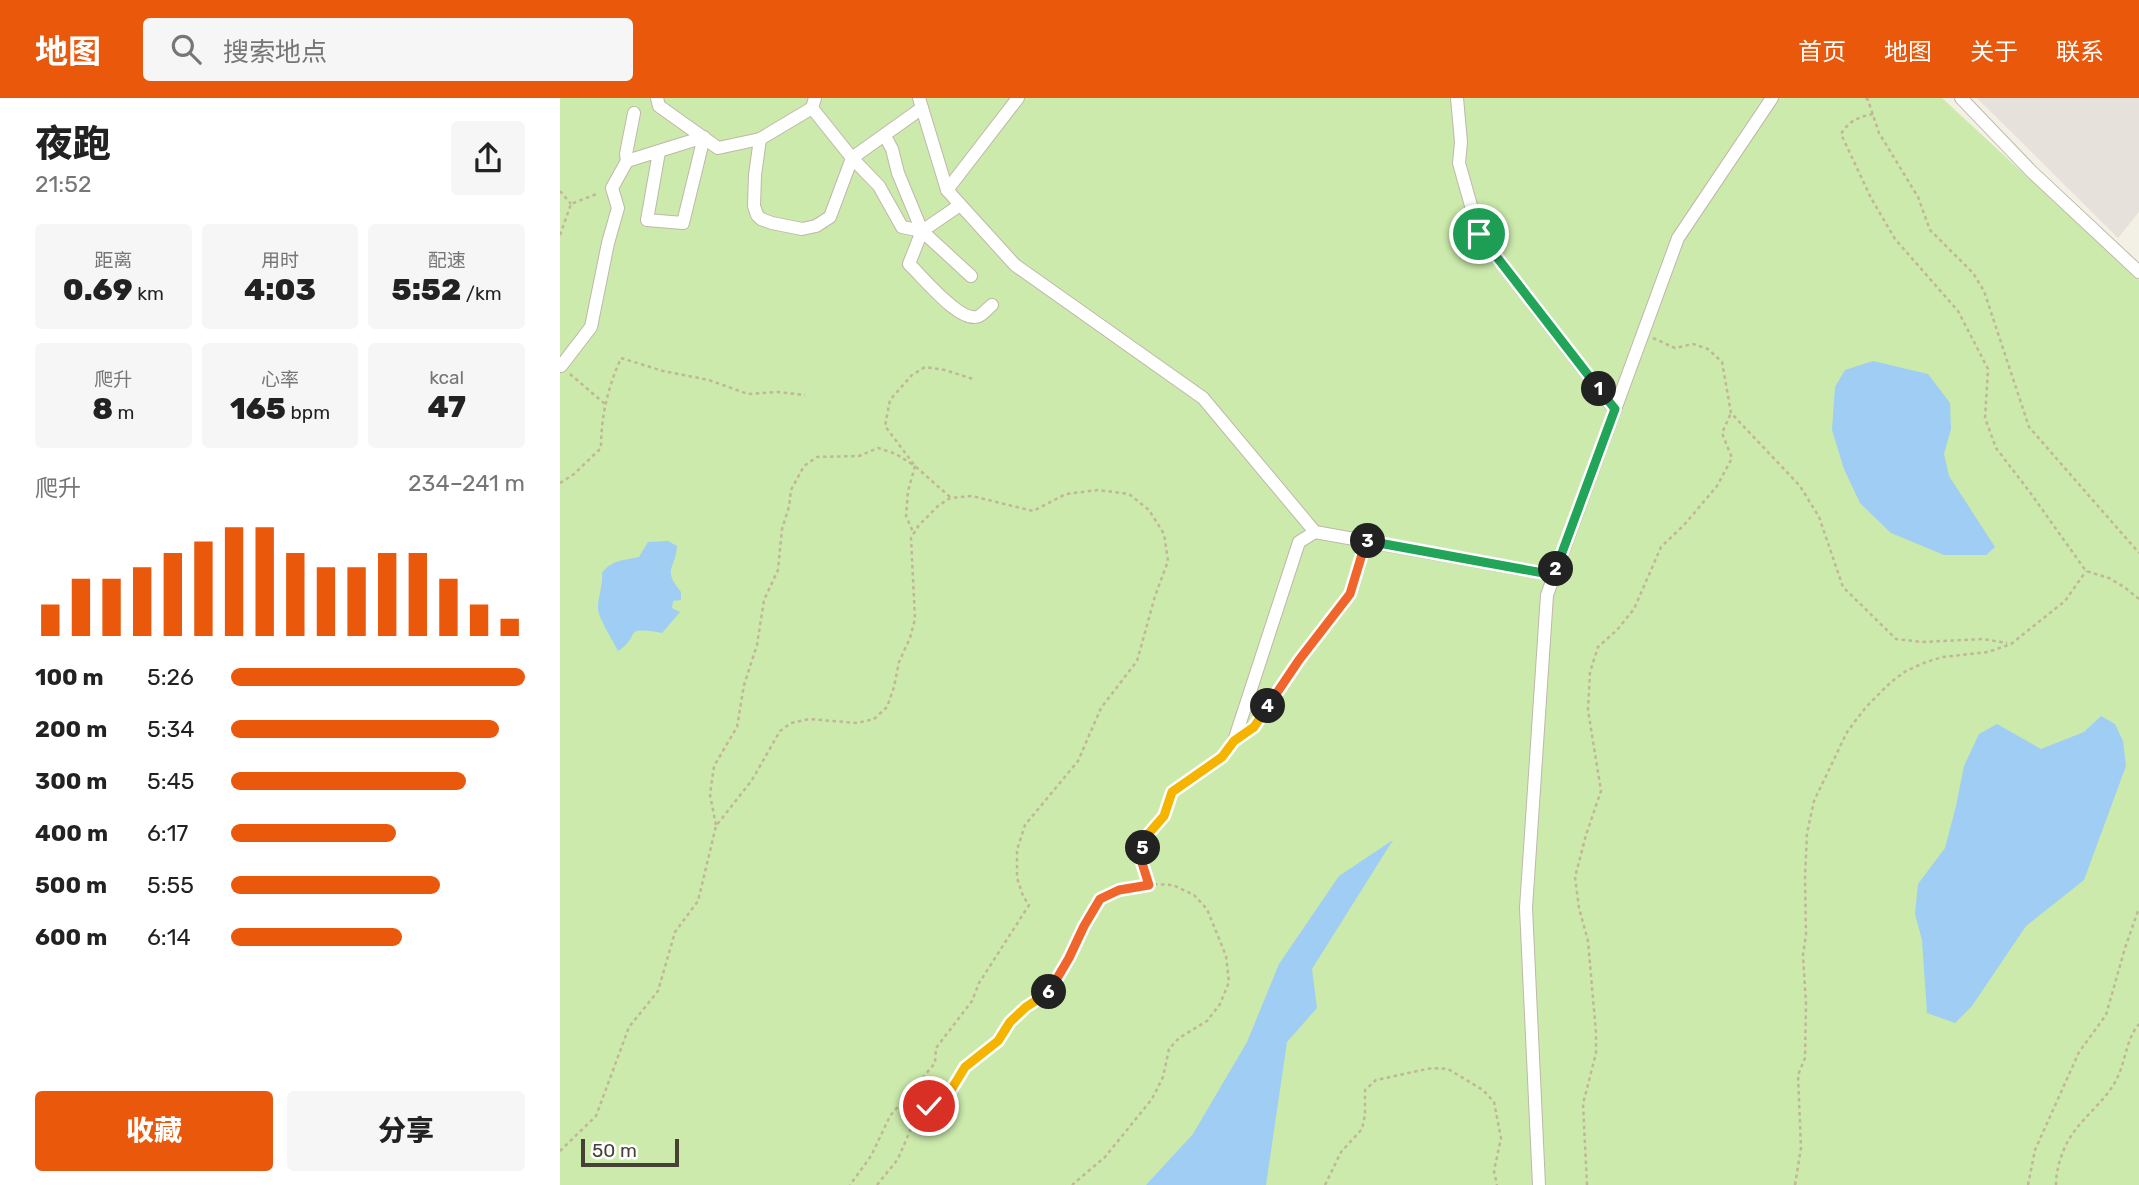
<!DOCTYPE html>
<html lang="zh">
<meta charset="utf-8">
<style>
:root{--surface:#fff;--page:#f6f6f6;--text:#222;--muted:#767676;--accent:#ea580c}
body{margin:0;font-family:Rubik,"Noto Sans SC",sans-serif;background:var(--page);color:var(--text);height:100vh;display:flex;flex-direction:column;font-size:26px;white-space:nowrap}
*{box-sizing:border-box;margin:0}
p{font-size:23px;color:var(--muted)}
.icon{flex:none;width:38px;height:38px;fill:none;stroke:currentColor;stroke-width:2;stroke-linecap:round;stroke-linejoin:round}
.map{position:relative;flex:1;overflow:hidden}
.side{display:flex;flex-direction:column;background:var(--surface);width:560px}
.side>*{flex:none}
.scale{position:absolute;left:21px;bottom:18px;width:98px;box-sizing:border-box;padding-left:7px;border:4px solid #464035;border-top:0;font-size:19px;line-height:24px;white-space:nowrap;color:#464035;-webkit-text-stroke:5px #fff;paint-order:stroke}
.pin{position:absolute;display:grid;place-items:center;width:60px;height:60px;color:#fff;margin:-30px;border:4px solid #fff;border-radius:50%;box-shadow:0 2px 7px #0007}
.km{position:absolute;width:35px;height:35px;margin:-18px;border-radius:50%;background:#222;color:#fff;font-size:19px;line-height:35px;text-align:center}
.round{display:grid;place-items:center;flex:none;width:74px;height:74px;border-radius:7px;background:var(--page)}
.overview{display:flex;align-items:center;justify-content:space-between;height:119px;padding:0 35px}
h1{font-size:38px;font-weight:800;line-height:52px}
.figures{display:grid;grid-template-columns:repeat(3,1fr);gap:10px;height:119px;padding:7px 35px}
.figures div{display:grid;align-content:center;border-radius:7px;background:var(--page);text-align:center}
.figures b{font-size:30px;font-weight:800}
.figures small{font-size:19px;font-weight:400}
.figures p{font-size:19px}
.chart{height:196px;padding:14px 35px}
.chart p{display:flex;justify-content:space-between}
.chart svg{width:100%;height:126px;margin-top:7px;stroke:var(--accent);stroke-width:6}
.action{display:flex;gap:14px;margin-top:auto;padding:14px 35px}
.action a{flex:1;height:80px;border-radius:7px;background:var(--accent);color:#fff;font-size:28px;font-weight:800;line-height:80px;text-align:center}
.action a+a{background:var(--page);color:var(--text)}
ul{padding:0 35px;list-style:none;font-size:23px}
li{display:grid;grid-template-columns:112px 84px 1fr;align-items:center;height:52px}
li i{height:18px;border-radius:9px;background:var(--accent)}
header{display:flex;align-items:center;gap:42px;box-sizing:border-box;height:98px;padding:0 35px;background:var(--accent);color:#fff}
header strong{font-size:33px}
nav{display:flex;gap:38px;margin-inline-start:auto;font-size:24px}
.search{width:490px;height:63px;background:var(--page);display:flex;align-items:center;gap:18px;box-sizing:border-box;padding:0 24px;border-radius:7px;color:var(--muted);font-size:26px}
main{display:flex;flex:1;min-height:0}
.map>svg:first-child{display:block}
</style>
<header>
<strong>地图</strong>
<div class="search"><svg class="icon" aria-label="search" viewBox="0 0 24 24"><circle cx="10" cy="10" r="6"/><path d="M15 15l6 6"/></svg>搜索地点</div>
<nav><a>首页</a><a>地图</a><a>关于</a><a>联系</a></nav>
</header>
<main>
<section class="side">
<div class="overview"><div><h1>夜跑</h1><p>21:52</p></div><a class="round"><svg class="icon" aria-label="share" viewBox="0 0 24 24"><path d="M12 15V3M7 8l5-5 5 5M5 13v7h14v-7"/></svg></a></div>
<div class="figures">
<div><p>距离</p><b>0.69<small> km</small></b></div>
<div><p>用时</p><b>4:03</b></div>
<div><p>配速</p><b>5:52<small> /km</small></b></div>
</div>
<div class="figures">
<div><p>爬升</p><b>8<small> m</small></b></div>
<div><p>心率</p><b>165<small> bpm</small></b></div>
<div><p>kcal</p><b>47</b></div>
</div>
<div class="chart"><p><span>爬升</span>234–241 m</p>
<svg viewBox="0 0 160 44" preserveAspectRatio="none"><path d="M5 44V33M15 44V24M25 44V24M35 44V20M45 44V15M55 44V11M65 44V6M75 44V6M85 44V15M95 44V20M105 44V20M115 44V15M125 44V15M135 44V24M145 44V33M155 44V38"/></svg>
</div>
<ul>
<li><b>100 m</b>5:26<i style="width:100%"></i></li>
<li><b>200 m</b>5:34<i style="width:91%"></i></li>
<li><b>300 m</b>5:45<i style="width:80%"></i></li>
<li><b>400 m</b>6:17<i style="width:56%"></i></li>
<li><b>500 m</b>5:55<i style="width:71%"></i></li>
<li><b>600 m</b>6:14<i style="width:58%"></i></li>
</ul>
<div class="action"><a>收藏</a><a>分享</a></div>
</section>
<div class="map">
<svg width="1579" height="1087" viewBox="0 0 1579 1087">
<rect width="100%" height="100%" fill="#f3f0e5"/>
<!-- industrial -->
<polygon fill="#e6e1da" points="1417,0 1579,0 1579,114 1558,140"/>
<!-- green -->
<polygon fill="#cceaac" points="0,0 1382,0 1579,182 1579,1087 0,1087"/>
<!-- water -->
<g fill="#9fcdf3">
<polygon points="1313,263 1368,276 1390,305 1391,331 1384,356 1389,378 1435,449 1426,457 1384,457 1331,435 1300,405 1284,371 1272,332 1275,289 1285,272"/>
<path d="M 108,443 L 117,448 C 115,473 102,470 121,494 L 121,502 L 113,503 L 112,510 L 120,514 L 102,535 C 60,528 83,537 58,553 C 53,542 38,520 38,510 C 38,498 43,488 42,475 C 51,462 65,462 79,459 L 88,444 Z"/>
<polygon points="1541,618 1555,626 1563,643 1566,668 1524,782 1466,828 1412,908 1395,925 1367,915 1362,842 1355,816 1358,786 1385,750 1396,708 1404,668 1419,636 1437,626 1481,651 1524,634"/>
<polygon points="833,742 752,871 757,910 727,944 706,1087 586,1087 633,1036 687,944 719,866 779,778"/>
</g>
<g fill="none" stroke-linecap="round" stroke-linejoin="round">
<defs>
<g id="street">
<polyline points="97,0 99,8 158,50 200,41 252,10 255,0"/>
<polyline points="359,0 387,92 455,167 643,300 755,434 994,477"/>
<polyline points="897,0 901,44 899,65 919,136 1054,311"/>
<polyline points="1401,0 1472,74 1579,174"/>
<polyline points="252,10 292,60 319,88 342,129 362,133 400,107"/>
<polyline points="325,38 332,51 338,75 362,133 411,178"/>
<polyline points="200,41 195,77 194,108 197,117 201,121 212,125 242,131 256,128 270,119 292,60 362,10"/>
<polyline points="67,63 144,39 123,125 87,122 99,54"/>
<polyline points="387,92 458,0"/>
<path d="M 362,133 L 349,166 C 362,178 401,227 419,218 C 423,216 428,210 432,207"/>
<polyline points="1,268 31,229 48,145 58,110 52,90 67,63 66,56 74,15"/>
<polyline points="674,643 739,444 755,434"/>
<polyline points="979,1087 966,810 987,497 1118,140 1212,0"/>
</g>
</defs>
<!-- street casing -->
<use href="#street" stroke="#bfb8a8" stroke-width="14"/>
<!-- path -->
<g stroke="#c2b598" stroke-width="2.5" stroke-dasharray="3.5 3.5" stroke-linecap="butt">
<polyline points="1306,0 1308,2 1319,35 1358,99 1370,132 1413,175 1424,193 1469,329 1579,455"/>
<path d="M 1313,16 C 1298,19 1289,23 1281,36 L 1311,100 L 1335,141 L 1398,213 L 1411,238 L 1428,271 L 1425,320 L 1436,350 L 1469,393 L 1526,473 L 1549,480 L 1564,489 L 1579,501"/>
<polyline points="0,93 11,106"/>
<polyline points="0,137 11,106 39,95"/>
<polyline points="1093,240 1115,250 1133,246 1148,251 1162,264 1171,315 1240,388 1259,419 1283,489 1336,541 1362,544 1423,541 1447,545"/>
<polyline points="10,276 45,306"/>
<path d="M 0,385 L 14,376 L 41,350 C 41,318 48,289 61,260 L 103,273 L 149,282 L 188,296 L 218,294 L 245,297"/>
<polyline points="390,399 355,368 325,328 330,302 352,277 365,269 385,272 413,281"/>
<polyline points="690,632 694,629 739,562 790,496 802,456"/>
<polyline points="156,727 150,697 154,668 177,629 184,587 197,547 204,502 218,472 222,431 229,409 231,392 244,368 257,359 299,358 318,350 336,356 355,368 348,393 346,418 354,436"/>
<polyline points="588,786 582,765 583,742 605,718 612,694 662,659 667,652"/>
<polyline points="0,1053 36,1018 69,929 98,893 115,834 138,803 156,728 192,682 220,633 231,625 249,621 297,625 314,621 327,609 334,589 339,564 350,540 355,521 351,440 359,427 378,408 390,400 412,398 473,413 506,396 538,392 569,396 589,412 604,436 608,463 595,498 577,563 541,610 518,663 465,727 457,752 457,780 463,798 469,807 419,885 412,903 376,950 375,965 330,1018 311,1058 290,1087"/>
<polyline points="317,1087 338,1061 358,1014 391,992 405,969 437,943 450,924 466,909 490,892 540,801 559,792 593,786 613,787 634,797 647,811 666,858 669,884 660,906 647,923 619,940 609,951 603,979 592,1001 545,1059 512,1087"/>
<polyline points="765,1087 781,1054 802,1031 805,1017 805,992 816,982 872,970 888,971 923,992 934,1004 941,1040 934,1073 937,1087"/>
<polyline points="1027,1087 1023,1006 1036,955 1036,935 1028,843 1019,810 1015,779 1026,737 1041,693 1028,612 1030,574 1038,549 1057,532 1074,511 1101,449 1124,427 1157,388 1172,360 1162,335 1171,315"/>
<polyline points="1235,1087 1241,1050 1238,977 1245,960 1246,906 1243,857 1246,837 1245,780 1247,735 1254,703 1287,634 1306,609 1331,584 1346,573 1366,564 1383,559 1428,554 1451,546 1505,503 1526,473"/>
<polyline points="1468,1087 1475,1052 1511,972 1519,954 1546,917 1565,850 1579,810"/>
<path d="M 1496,1087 C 1496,1068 1504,1046 1516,1031 C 1530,1013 1550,998 1559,976 C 1566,959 1567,940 1579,926"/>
</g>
<!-- street -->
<use href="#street" stroke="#fff" stroke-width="12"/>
</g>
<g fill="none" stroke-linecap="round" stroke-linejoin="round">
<defs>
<polyline id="split-1" points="919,136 1039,291"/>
<polyline id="split-2" points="996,471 1055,311 1039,291"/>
<polyline id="split-3" points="808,443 994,477 996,471"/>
<polyline id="split-4" points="708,608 739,562 790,496 806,443 808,443"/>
<polyline id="split-5" points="583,750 583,742 604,718 612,694 662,659 674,643 694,629 708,608"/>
<polyline id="split-6" points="489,894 509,860 524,828 540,801 559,792 589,787 582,765 583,750"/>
<polyline id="split-7" points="369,1008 391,992 405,969 438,943 450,924 466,909 489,894"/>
</defs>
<!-- split-1 casing -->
<use href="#split-1" stroke="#fff" stroke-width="14"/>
<!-- split-2 casing -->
<use href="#split-2" stroke="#fff" stroke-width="14"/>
<!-- split-3 casing -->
<use href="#split-3" stroke="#fff" stroke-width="14"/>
<!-- split-4 casing -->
<use href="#split-4" stroke="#fff" stroke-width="14"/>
<!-- split-5 casing -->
<use href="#split-5" stroke="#fff" stroke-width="14"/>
<!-- split-6 casing -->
<use href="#split-6" stroke="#fff" stroke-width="14"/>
<!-- split-7 casing -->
<use href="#split-7" stroke="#fff" stroke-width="14"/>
<!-- split-1 -->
<use href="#split-1" stroke="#22a559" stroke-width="9"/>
<!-- split-2 -->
<use href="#split-2" stroke="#22a559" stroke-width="9"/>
<!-- split-3 -->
<use href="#split-3" stroke="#22a559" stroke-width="9"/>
<!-- split-4 -->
<use href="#split-4" stroke="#f0652b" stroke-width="9"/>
<!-- split-5 -->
<use href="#split-5" stroke="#f5b400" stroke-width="9"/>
<!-- split-6 -->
<use href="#split-6" stroke="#f0652b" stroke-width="9"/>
<!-- split-7 -->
<use href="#split-7" stroke="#f5b400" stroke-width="9"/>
</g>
</svg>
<div class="scale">50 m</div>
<div class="pin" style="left:919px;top:136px;background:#1e9e55"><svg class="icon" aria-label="arrive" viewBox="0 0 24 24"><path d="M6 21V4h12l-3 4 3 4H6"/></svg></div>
<div class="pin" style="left:369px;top:1008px;background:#d93025"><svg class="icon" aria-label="check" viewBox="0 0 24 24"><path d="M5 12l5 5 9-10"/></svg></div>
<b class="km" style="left:1039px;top:291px">1</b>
<b class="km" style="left:996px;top:471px">2</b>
<b class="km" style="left:808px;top:443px">3</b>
<b class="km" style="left:708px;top:608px">4</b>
<b class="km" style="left:583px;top:750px">5</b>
<b class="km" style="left:489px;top:894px">6</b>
</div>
</main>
